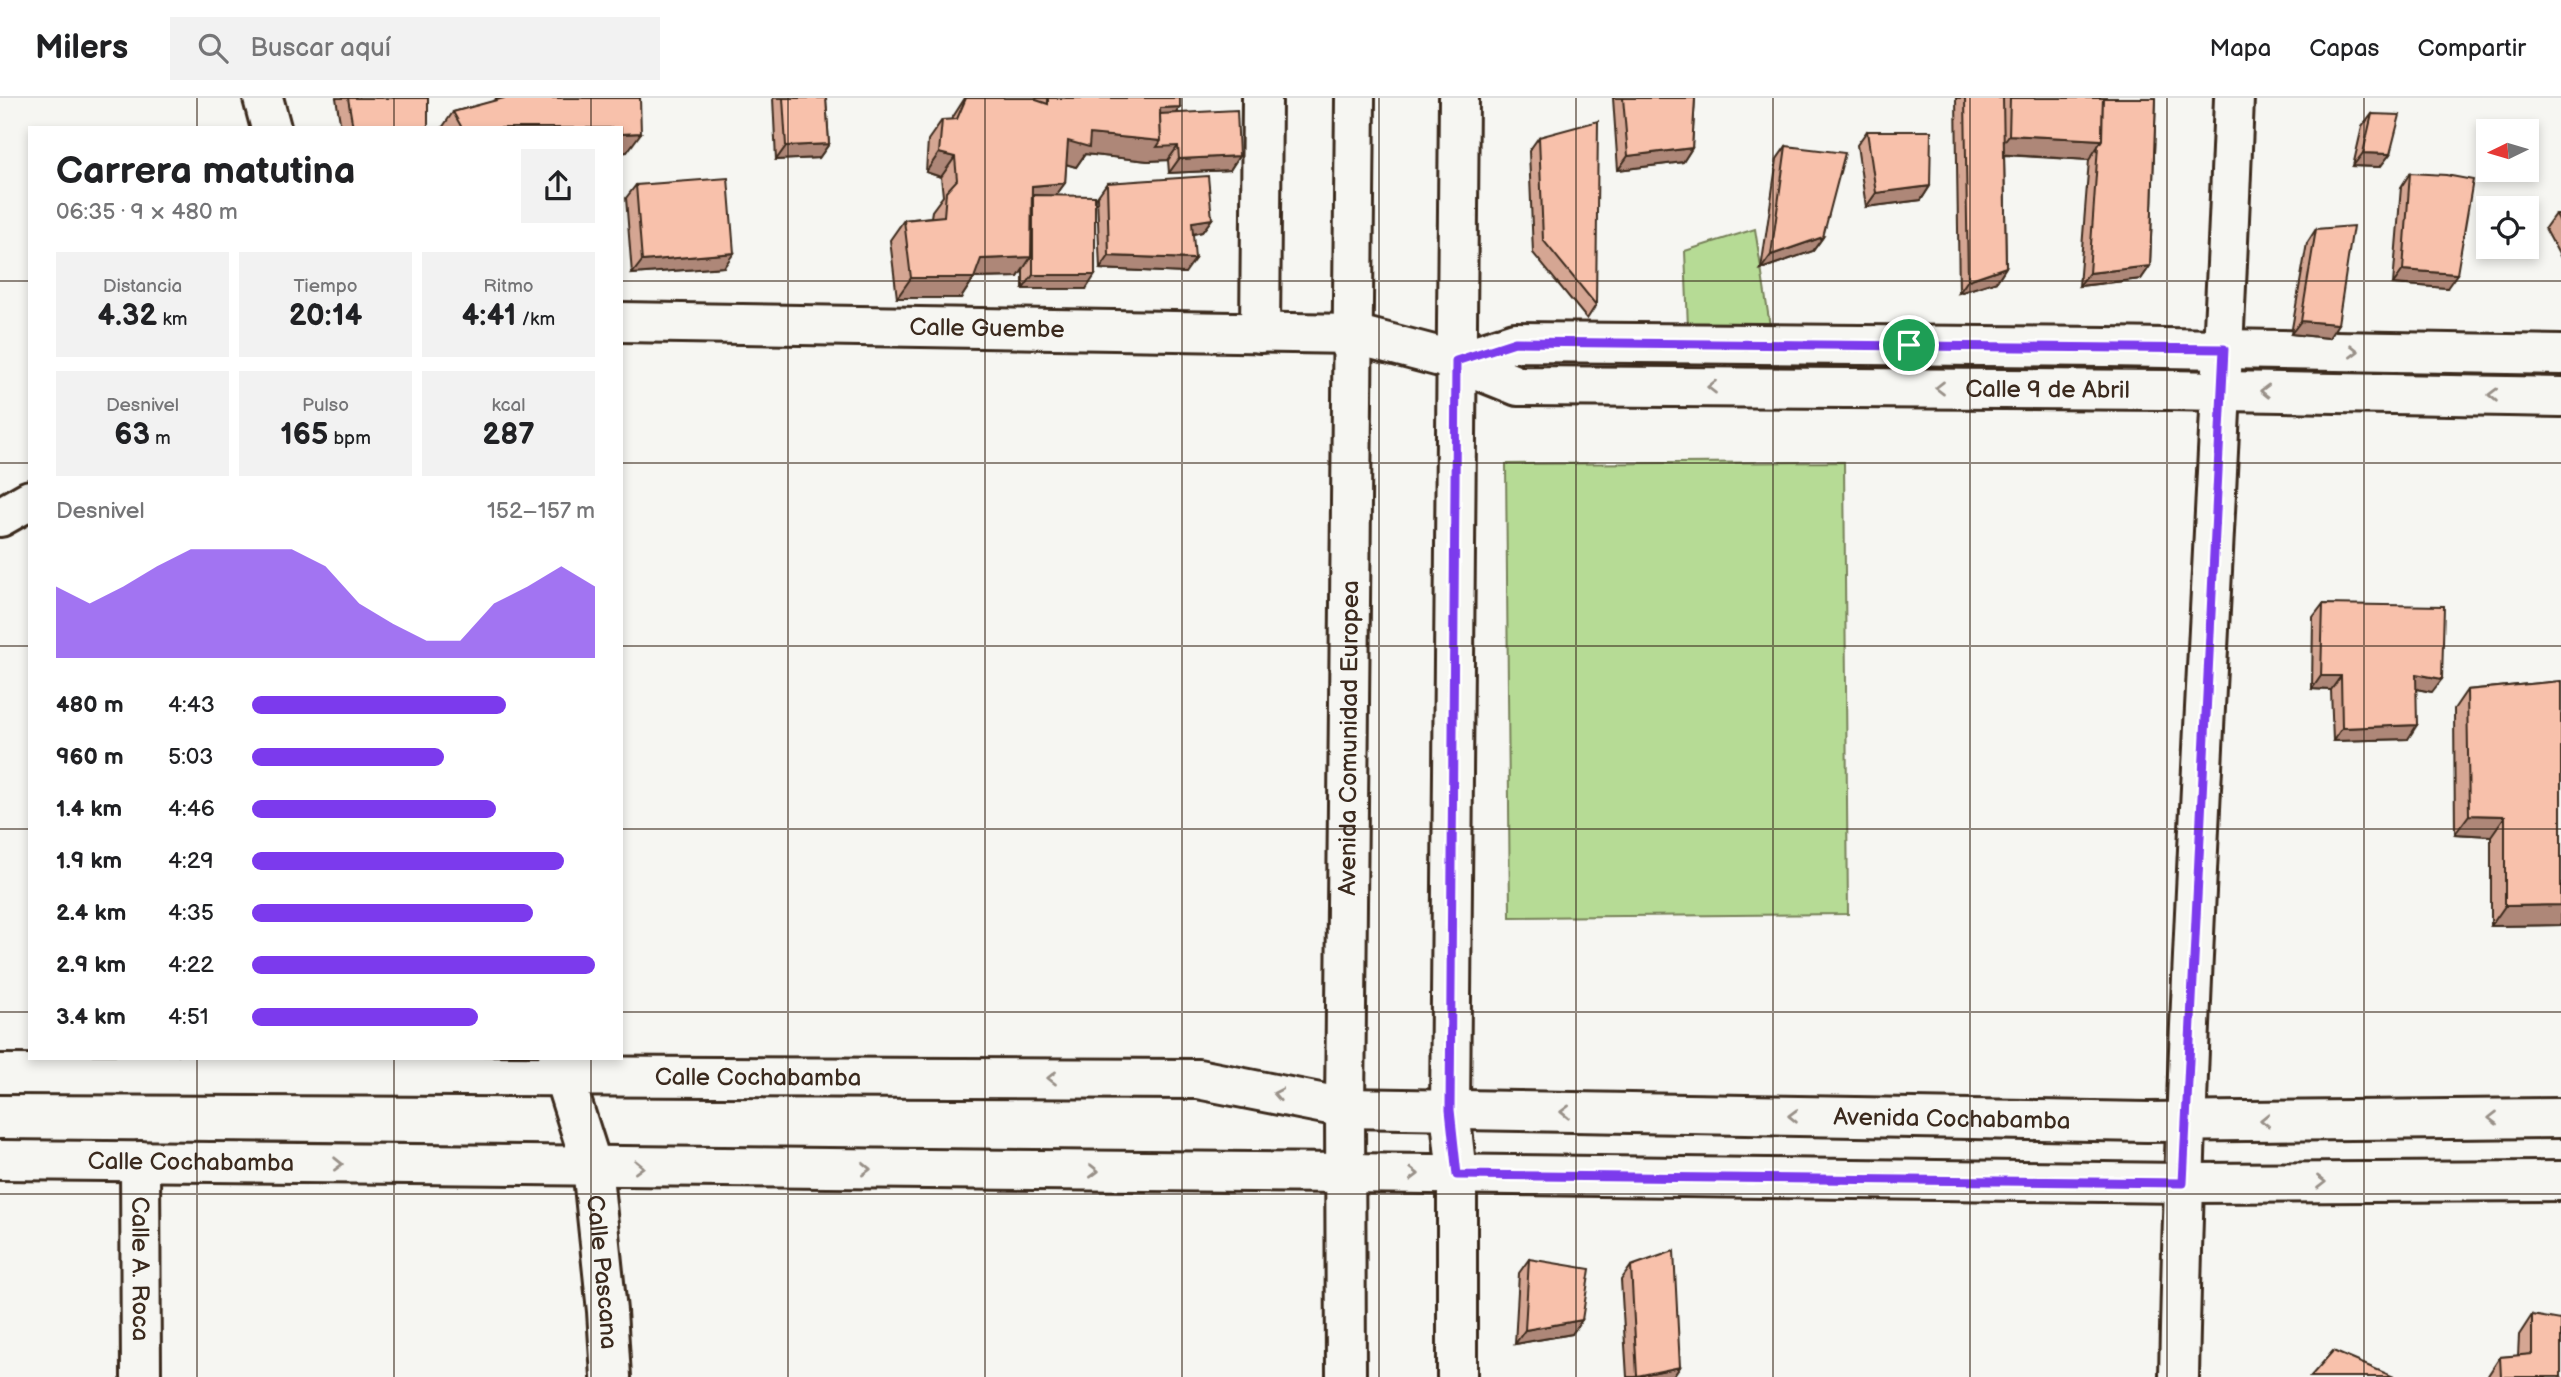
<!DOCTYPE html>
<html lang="es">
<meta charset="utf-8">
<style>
:root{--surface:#fff;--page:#f2f2f2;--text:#202124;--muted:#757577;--line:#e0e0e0;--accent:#7c3aed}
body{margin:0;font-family:"Balsamiq Sans",sans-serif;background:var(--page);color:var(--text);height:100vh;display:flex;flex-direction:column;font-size:26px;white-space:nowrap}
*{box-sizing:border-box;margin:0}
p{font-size:23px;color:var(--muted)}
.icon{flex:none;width:38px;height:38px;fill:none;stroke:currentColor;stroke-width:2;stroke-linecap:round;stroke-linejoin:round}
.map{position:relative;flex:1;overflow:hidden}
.drawer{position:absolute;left:28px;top:28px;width:595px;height:934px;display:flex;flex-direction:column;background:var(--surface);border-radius:0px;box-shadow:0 4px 10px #0003}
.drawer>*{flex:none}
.needle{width:46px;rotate:265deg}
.fabs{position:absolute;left:2476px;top:21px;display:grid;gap:14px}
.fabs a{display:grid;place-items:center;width:63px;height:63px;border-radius:0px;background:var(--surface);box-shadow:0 4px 10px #0003;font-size:35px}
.pin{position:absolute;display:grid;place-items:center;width:60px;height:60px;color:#fff;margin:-30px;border:4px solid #fff;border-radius:50%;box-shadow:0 2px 7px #0007}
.round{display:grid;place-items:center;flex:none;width:74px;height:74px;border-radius:0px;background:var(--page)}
.summary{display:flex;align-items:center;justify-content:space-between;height:119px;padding:0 28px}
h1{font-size:38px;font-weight:700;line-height:52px}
.figures{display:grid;grid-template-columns:repeat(3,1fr);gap:10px;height:119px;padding:7px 28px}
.figures div{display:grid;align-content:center;border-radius:0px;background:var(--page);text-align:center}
.figures b{font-size:30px;font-weight:700}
.figures small{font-size:19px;font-weight:400}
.figures p{font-size:19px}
.chart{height:196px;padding:14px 28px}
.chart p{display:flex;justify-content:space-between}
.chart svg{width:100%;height:126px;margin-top:7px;fill:var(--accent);opacity:.7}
ul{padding:0 28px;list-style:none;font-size:23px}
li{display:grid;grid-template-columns:112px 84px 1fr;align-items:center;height:52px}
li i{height:18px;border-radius:9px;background:var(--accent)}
header{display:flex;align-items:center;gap:42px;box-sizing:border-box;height:98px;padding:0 35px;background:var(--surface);border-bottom:2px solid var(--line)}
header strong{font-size:33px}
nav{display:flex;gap:38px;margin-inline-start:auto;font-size:24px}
.search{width:490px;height:63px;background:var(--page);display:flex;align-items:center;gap:18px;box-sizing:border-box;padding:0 24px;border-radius:0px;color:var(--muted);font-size:26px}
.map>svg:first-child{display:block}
</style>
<header>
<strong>Milers</strong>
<div class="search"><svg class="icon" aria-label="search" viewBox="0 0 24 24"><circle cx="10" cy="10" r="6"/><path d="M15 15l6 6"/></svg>Buscar aquí</div>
<nav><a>Mapa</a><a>Capas</a><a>Compartir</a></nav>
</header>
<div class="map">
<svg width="2561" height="1279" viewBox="0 0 2561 1279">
<rect width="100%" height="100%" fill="#f6f6f2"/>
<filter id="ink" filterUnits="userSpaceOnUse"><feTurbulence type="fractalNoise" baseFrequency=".0143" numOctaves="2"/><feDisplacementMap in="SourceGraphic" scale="14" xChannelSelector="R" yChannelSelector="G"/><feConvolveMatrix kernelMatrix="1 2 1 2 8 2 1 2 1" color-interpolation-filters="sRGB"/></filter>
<g filter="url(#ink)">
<!-- green -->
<g fill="#b6db95" stroke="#78825a" stroke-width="2">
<polygon points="1755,131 1770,228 1688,230 1685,153"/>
<polygon points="1844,364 1848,816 1510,819 1506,366"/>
</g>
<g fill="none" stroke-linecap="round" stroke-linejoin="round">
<defs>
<g id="street">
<polyline points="263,0 271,30"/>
<path id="s1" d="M 621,224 L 1353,236 L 1456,263 L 1518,288 L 2166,292 L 2561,299"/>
<polyline points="1260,235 1262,0"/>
<polyline points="1456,263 1515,244 2106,249 2561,257"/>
<polyline points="0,419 30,402"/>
<path id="s2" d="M 558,961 L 592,1068 L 607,1213 L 611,1279"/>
<path id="s3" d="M 140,1063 L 141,1279"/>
<polyline points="1457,1279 1457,1077 1450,1012 1459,0"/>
<path d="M 2179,1279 C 2187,852 2218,426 2234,0"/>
</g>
<g id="secondary">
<path id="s4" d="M 0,976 L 1198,981 L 1345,1010"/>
<path id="s5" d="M 0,1062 L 1346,1075"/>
</g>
<g id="primary">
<path id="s6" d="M 1345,1010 L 2147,1024 L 2561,1020"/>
<polyline points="1346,1075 2183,1085 2561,1083"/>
</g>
<g id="highway">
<path id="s7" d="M 1346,1279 L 1345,1010 L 1355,0"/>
</g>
</defs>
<!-- street casing -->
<use href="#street" stroke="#3b2a1e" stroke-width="44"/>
<!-- secondary casing -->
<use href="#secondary" stroke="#3b2a1e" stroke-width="44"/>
<!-- primary casing -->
<use href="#primary" stroke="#3b2a1e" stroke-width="44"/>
<!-- highway casing -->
<use href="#highway" stroke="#3b2a1e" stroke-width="44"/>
<!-- street -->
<use href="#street" stroke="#f6f6f2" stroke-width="38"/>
<!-- secondary -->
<use href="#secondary" stroke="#f6f6f2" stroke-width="38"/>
<!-- primary -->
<use href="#primary" stroke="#f6f6f2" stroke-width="38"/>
<!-- highway -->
<use href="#highway" stroke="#f6f6f2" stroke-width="38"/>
</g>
<!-- wall -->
<g fill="#d5a693" stroke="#3b2a1e" stroke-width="2">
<polygon points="336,0 428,0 428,30 341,30"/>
<polygon points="496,0 640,0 627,54 621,30 442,30 453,14 495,3"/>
<polygon points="773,0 826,0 829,46 819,60 776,62"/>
<polygon points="965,0 1180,0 1180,9 1175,15 1239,58 1230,72 1169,75 1168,62 1148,63 1085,56 1076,69 1066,66 1065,85 1056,97 1086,191 1023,191 1023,171 1018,179 974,180 961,200 897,200 890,142 904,122 931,119 932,113 943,98 941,79 926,74 928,42 942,22 951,22"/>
<polygon points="1613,0 1695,0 1692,50 1683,64 1618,72"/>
<polygon points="1956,0 2156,0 2150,168 2141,181 2079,188 2089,62 2004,57 2006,169 1997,183 1959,195"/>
<polygon points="2372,16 2390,56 2380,69 2353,68 2362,29"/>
<polygon points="1867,33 1930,88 1921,102 1866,109 1857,47"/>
<polygon points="1539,39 1596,207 1587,221 1533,155 1529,53"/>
<polygon points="1786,48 1823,139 1813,153 1761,171 1777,61"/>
<polygon points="2410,75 2447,190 2393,186 2401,89"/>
<polygon points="1107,85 1212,121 1202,134 1193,136 1185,175 1100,171 1097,99"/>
<polygon points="636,87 724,169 632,176 626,100"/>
<polygon points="2555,116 2561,116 2561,160 2545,130"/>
<polygon points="2316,131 2329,240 2291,236 2307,145"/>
<polygon points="2323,506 2432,594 2416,591 2408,641 2333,643 2331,592 2312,591 2313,519"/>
<polygon points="2561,583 2561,827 2491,828 2491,738 2455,736 2454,611 2467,592"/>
<polygon points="1529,1161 1572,1236 1515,1246 1519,1175"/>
<polygon points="1631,1168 1680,1269 1673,1279 1627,1279 1621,1182"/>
<polygon points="2532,1217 2561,1279 2487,1279 2500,1259 2518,1258 2519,1237"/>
</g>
<!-- shaded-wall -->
<g fill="#ae8778" stroke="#3b2a1e" stroke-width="2">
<polygon points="1180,9 1166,29 1156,29 1160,10"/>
<polygon points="641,35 627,54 621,55 621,36"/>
<polygon points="1090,36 1161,43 1178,48 1168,62 1148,63 1085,56 1076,69 1055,63 1068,43"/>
<polygon points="2009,37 2102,42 2089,62 1995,56"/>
<polygon points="829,46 819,60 776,62 786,48"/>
<polygon points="1692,50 1683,64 1618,72 1628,58"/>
<polygon points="939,55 955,59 941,79 926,74"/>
<polygon points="2363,55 2390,56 2380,69 2353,68"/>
<polygon points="1239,58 1230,72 1169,75 1179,61"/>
<polygon points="1065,85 1051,104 1027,106 1032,88"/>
<polygon points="1930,88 1921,102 1866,109 1876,95"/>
<polygon points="1212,121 1202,134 1183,138 1192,124"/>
<polygon points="1823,139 1813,153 1761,171 1771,157"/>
<polygon points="734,155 724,169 632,176 642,163"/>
<polygon points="1109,158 1195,161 1185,175 1100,171"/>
<polygon points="1031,159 1018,179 967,180 981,161"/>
<polygon points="2150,168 2141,181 2079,188 2089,175"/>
<polygon points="2006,169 1997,183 1959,195 1968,182"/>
<polygon points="2403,172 2457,176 2447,190 2393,186"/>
<polygon points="1033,177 1095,177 1086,191 1023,191"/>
<polygon points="911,180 974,180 961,200 897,200"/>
<polygon points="2301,223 2338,226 2329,240 2291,236"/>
<polygon points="2416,576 2442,581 2432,594 2407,589"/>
<polygon points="2321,578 2341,578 2331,592 2312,591"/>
<polygon points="2417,627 2408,641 2333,643 2342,630"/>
<polygon points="2469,717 2505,718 2491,738 2455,736"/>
<polygon points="2561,807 2561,827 2491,828 2505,808"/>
<polygon points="1582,1222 1572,1236 1515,1246 1525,1232"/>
<polygon points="1680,1269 1673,1279 1636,1279 1637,1278"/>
</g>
<!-- building -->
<g fill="#f8c1ab" stroke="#3b2a1e" stroke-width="2">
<polygon points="348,0 428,0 428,30 353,30"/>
<polygon points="504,0 640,0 641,35 621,36 621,30 462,30 453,14"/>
<polygon points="783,0 826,0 829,46 786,48"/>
<polygon points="966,0 1036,0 1036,2 1048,6 1048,0 1180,0 1180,9 1160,10 1161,43 1090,36 1089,49 1068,43 1065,85 1032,88 1031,159 981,161 974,180 911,180 904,122 944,118 946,94 957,82 955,59 939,55 942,22 957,21"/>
<polygon points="1623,0 1695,0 1692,50 1628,58"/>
<polygon points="1965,0 2003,0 2006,169 1968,182"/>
<polygon points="2010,0 2103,0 2102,42 2009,37"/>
<polygon points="2103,0 2156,0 2150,168 2089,175 2098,48 2102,42"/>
<polygon points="1237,12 1239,58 1179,61 1178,48 1157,49 1161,43 1160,16"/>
<polygon points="2372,16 2400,17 2390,56 2363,55"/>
<polygon points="1598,23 1596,207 1543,142 1539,39"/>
<polygon points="1867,33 1931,33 1930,88 1876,95"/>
<polygon points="1786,48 1845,55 1823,139 1771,157"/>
<polygon points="2410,75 2446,77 2473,82 2457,176 2403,172"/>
<polygon points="1208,78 1212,121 1192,124 1195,161 1109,158 1107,85"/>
<polygon points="728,80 734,155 642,163 636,87"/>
<polygon points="1033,97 1095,98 1095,177 1033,177"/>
<polygon points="2555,116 2561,116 2561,128"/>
<polygon points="2353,128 2338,226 2301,223 2316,131"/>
<polygon points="2323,506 2444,508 2442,581 2416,576 2417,627 2342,630 2341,578 2321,578"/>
<polygon points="2561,583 2561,807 2505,808 2505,718 2469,717 2467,592"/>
<polygon points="1674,1153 1680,1269 1637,1278 1631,1168"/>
<polygon points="1529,1161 1590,1171 1582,1222 1525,1232"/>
<polygon points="2532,1217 2561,1222 2561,1279 2501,1279 2500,1259 2532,1256"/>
<polygon points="2333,1253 2394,1279 2310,1279"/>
</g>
<!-- one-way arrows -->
<defs><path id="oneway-chevron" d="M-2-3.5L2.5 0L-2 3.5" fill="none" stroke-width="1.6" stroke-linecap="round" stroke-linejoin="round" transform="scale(1.75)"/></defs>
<g stroke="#989088">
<use href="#oneway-chevron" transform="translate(2354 253) rotate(1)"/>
<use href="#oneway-chevron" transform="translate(1712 289) rotate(-180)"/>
<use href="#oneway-chevron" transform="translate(1940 290) rotate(-180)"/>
<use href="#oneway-chevron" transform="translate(2265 293) rotate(-179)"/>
<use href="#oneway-chevron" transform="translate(2493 297) rotate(-179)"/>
<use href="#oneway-chevron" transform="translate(1052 980) rotate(-180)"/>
<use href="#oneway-chevron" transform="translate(1278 996) rotate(-169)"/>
<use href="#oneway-chevron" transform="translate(1565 1014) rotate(-179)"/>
<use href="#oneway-chevron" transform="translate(1793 1018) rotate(-179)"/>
<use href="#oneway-chevron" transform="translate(2493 1020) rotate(180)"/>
<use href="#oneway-chevron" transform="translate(2265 1022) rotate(179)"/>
<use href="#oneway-chevron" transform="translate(338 1066) rotate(1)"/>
<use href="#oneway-chevron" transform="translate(639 1069) rotate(1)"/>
<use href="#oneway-chevron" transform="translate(866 1071) rotate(1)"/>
<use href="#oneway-chevron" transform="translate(1094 1073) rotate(1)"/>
<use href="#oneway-chevron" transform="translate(1414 1076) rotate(1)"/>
<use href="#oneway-chevron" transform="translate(2321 1084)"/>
</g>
</g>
<g fill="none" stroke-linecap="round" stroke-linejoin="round" filter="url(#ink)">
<defs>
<polygon id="route" points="1515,244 2224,251 2183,1085 1457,1077 1450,1012 1456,263"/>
</defs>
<!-- route casing -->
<use href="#route" stroke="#fff" stroke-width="14"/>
<!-- route -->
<use href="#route" stroke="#7c3aed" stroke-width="9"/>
</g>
<!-- grid -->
<path fill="none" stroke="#3b2a1e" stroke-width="2" stroke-opacity="0.55" d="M 197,0 L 197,30M 394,0 L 394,30M 591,0 L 591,30M 788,0 L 788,1279M 985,0 L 985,1279M 1182,0 L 1182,1279M 1379,0 L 1379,1279M 1576,0 L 1576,1279M 1773,0 L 1773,1279M 1970,0 L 1970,1279M 2167,0 L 2167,1279M 2364,0 L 2364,1279M 0,183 L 30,183M 621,183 L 2561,183M 0,365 L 30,365M 621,365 L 2561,365M 0,548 L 30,548M 621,548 L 2561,548M 0,731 L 30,731M 621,731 L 2561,731M 0,914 L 30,914M 621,914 L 2561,914M 197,961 L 197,1279M 394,961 L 394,1279M 591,961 L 591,1279M 0,1096 L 2561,1096"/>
<g text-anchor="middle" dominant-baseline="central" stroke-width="5" stroke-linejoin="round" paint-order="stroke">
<!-- street labels -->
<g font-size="24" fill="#3b2a1e" stroke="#f6f6f2">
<text stroke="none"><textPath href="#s1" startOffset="366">Calle Guembe</textPath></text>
<text stroke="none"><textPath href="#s1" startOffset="1435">Calle 9 de Abril</textPath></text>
<text stroke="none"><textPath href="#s7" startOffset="639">Avenida Comunidad Europea</textPath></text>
<text stroke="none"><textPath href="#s4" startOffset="758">Calle Cochabamba</textPath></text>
<text stroke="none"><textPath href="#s6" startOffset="607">Avenida Cochabamba</textPath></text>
<text stroke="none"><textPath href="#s5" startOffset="191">Calle Cochabamba</textPath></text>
<text stroke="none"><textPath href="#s3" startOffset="108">Calle A. Roca</textPath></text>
<text stroke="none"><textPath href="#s2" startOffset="219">Calle Pascana</textPath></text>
</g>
</g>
</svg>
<div class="fabs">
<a><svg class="needle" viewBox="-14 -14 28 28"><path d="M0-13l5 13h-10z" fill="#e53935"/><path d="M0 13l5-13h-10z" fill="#757577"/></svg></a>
<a><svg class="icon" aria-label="locate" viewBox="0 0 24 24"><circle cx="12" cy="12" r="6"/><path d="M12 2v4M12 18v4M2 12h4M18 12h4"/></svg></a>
</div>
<div class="pin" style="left:1909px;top:247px;background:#1e9e55"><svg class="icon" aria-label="arrive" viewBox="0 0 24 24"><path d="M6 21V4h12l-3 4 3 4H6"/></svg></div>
<section class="drawer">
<div class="summary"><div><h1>Carrera matutina</h1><p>06:35 · 9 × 480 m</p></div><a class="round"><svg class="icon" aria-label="share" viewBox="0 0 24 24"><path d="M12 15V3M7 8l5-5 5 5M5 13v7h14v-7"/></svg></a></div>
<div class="figures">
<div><p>Distancia</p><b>4.32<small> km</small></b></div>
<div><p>Tiempo</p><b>20:14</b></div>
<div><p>Ritmo</p><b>4:41<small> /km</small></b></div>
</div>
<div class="figures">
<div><p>Desnivel</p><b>63<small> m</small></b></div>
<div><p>Pulso</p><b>165<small> bpm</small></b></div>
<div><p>kcal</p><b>287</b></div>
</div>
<div class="chart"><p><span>Desnivel</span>152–157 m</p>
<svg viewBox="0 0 160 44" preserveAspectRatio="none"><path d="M0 44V19L10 25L20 19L30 12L40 6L50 6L60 6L70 6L80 12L90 25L100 32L110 38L120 38L130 25L140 19L150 12L160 19V44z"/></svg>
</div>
<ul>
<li><b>480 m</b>4:43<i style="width:74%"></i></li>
<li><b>960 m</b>5:03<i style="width:56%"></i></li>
<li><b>1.4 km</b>4:46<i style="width:71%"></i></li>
<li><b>1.9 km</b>4:29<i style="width:91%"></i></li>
<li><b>2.4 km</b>4:35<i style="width:82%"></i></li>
<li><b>2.9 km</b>4:22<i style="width:100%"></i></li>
<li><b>3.4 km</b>4:51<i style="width:66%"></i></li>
</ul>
</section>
</div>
